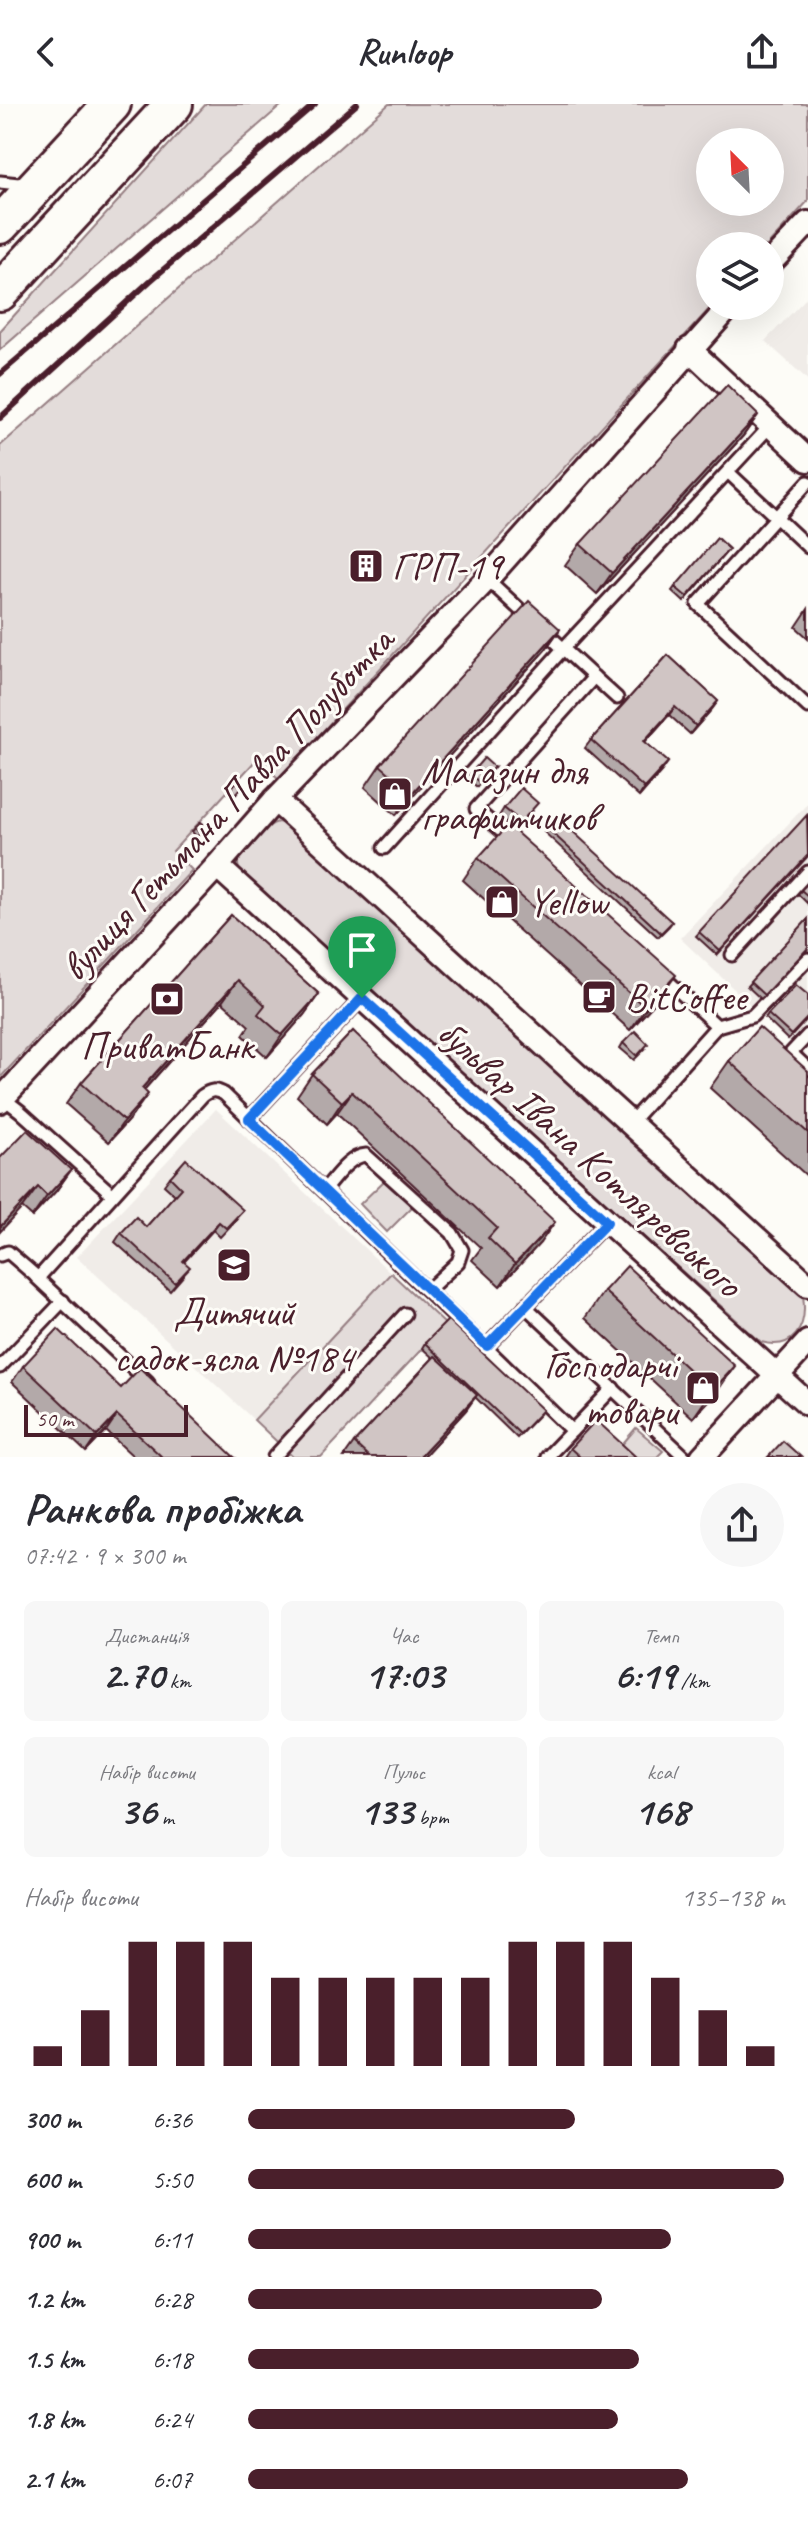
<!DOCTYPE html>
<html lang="uk">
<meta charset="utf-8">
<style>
:root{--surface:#fff;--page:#f7f7f7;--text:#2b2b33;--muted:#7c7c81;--accent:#4a1f2b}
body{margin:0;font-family:Caveat,sans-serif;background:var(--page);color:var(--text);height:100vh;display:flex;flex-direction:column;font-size:30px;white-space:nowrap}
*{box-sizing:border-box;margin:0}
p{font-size:26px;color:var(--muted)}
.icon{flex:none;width:44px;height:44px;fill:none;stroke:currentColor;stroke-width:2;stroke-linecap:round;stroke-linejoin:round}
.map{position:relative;height:1353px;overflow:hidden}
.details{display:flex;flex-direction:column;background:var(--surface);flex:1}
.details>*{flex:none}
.needle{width:52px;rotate:336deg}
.controls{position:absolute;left:696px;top:24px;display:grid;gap:16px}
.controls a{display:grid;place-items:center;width:88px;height:88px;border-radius:50%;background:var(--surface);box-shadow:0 8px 32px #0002;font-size:40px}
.scale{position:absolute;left:24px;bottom:20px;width:164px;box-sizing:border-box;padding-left:8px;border:4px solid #4a1f2b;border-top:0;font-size:22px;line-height:28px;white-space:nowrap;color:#4a1f2b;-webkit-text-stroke:6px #fdfcf7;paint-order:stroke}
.pin{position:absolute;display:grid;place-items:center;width:68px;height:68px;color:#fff;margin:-82px -34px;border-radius:50% 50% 50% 0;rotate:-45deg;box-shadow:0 0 8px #0007}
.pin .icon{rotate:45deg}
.round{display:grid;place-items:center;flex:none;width:84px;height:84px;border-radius:42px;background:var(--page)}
.head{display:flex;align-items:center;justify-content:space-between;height:136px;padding:0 24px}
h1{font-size:44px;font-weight:600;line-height:60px}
.metrics{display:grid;grid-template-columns:repeat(3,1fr);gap:12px;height:136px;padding:8px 24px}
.metrics div{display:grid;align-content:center;border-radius:12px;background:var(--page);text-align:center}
.metrics b{font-size:40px;font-weight:600}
.metrics small{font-size:22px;font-weight:400}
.metrics p{font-size:22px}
.chart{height:224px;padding:16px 24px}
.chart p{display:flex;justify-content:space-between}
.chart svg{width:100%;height:144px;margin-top:8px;stroke:var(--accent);stroke-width:6}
ul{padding:0 24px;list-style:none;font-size:26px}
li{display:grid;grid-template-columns:128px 96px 1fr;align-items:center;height:60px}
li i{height:20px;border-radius:10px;background:var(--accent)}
header{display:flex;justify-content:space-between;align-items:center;height:104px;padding:0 24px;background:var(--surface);font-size:36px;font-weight:600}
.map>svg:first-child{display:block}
</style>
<header><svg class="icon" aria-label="back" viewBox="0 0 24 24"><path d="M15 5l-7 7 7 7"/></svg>Runloop<svg class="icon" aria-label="share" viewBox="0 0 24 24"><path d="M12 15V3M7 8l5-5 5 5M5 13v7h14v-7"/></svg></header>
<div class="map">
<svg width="808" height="1353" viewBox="0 0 808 1353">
<rect width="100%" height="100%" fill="#fdfcf7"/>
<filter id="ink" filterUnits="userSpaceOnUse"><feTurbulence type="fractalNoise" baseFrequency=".0125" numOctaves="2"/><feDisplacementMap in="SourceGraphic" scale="16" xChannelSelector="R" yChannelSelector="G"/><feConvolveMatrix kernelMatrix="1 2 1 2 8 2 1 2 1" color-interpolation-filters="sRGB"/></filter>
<g filter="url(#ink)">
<!-- built -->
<g fill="#f0ece8">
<polygon points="808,192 808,276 765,237"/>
<polygon points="808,699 808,918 790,938 680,834"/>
<polygon points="216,1005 391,1169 254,1316 77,1153"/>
</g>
<!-- green -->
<g fill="#e3dcda" stroke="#967e82" stroke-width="2" fill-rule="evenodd">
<polygon points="206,0 283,0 0,246 0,227"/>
<path d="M 389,0 L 808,0 L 808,97 L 767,142 L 710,142 L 712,202 L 279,675 L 257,655 L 173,747 L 192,766 L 0,974 L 0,342 ZM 710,38 L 770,38 L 770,98 L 710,98 Z"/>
<path d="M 278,718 L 288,721 L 803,1192 C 808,1224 793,1247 761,1238 L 243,773 C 239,767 236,761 239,754 C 243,743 267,720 278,718 Z"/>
<polygon points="386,1075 413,1102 387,1128 360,1100"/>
<polygon points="391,1169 445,1220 321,1353 293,1353 254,1316"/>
<polygon points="636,1324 663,1347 657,1353 629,1353 619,1344"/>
</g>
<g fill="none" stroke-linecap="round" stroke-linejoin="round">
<defs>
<g id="lane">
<polyline points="0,78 28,81"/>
<polyline points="728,368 808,443"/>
<polyline points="808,378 698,500 808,603"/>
<polyline points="487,475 530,515"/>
<polyline points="594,573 617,594"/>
<polyline points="512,737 476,705 594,573 543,526"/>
<polyline points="384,744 563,545 771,321"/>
<polyline points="732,851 808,768"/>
<polyline points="659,869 717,922 752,912 808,855"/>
<polyline points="808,931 791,949 808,965"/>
<polyline points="3,994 20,1007 112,1090"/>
<polyline points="249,1015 362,894"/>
<polyline points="630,1019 717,922"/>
<path d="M 324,1086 C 335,1074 349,1052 366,1051 L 452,1129 L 462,1146 L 458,1158 L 428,1186"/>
<path d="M 0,1151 L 8,1148 L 38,1174 L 202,992 C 210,986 215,985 224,990 L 572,1327"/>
<polyline points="36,1173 148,1278"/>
<polyline points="525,1202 685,1353"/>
<polyline points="487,1242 607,1118"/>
<polyline points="0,1263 63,1197"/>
<polyline points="274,1353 405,1210"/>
<polyline points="547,1353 613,1284"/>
</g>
<g id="street">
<polyline points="770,159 808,119"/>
<polyline points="689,245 808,356"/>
<polyline points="275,696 808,1181"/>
<polyline points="217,762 808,1300"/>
<polyline points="0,997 217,762 275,696 487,475 730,202"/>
<polyline points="702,1353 808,1238"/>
</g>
<g id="primary">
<polyline points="0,121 112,0"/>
<polyline points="0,188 174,0"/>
</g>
</defs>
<!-- lane casing -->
<use href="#lane" stroke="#4a1f2b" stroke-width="17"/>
<!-- street casing -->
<use href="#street" stroke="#4a1f2b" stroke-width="28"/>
<!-- primary casing -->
<use href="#primary" stroke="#4a1f2b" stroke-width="42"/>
<!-- lane -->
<use href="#lane" stroke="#fdfcf7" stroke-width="11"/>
<!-- street -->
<use href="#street" stroke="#fdfcf7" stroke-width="22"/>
<!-- primary -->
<use href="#primary" stroke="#fdfcf7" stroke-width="36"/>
<!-- rail -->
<g stroke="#4a1f2b" stroke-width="6">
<polyline points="0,270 315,0"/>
<polyline points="0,314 150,177 357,0"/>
</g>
</g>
<!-- wall -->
<g fill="#b3a9a9" stroke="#4a1f2b" stroke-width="2">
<polygon points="758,311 743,332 597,490 565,461 580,440"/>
<polygon points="729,445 684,498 672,487 675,483"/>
<polygon points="358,457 377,463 367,473 355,461"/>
<polygon points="808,505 808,534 796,523"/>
<polygon points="560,525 545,546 396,711 365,683 380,661"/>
<polygon points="668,551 718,597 712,605 690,630 669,611 645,638 668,658 639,693 585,644 591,636"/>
<polygon points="494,663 477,683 467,674 470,670"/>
<polygon points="236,678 242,683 233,694 228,689"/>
<polygon points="504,704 532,707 515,727 499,712"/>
<polygon points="808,712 808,752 717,851 696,832"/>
<polygon points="206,722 197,733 192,728 195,724"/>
<polygon points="547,724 672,818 669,822 658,833 544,728"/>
<polygon points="478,754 661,892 630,926 463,776"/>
<polygon points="808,779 808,800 798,790"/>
<polygon points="231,811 319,890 304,911 267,953 243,931 249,922 222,898 144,986 133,1011 109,1038 66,1000 81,979"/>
<polygon points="808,815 808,845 761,895 747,882"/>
<polygon points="768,910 808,914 788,936 765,914"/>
<polygon points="353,927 540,1139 500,1182 472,1156 481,1144 337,1009 327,1020 297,992 312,970"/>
<polygon points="623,939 645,945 634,956 620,944"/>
<polygon points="729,957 808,967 808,1073 710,984"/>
<polygon points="0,1054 71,1066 56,1087 32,1113 22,1104"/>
<polygon points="170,1073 237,1115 220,1133 213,1126 184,1158 184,1171 170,1187 115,1138 121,1129 146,1123 175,1091 164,1081"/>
<polygon points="604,1187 716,1289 693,1314 585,1214"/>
<polygon points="425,1239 540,1310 517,1334 475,1293 466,1306 423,1353 344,1353 354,1339 433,1254 422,1244"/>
<polygon points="23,1262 121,1284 234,1353 134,1353 106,1327 86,1348 12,1278"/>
<polygon points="570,1344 636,1353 564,1353"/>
</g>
<!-- shaded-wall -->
<g fill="#928a89" stroke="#4a1f2b" stroke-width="2">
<polygon points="758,311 743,332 597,490 612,469"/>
<polygon points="560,525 545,546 396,711 412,689"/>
<polygon points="718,597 712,605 690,630 696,622"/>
<polygon points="675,603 669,611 638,645 644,637"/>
<polygon points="668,658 662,667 639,693 644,684"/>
<polygon points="676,871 661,892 630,926 646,904"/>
<polygon points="238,876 222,898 127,1005 142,984"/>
<polygon points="319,890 304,911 267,953 282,931"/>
<polygon points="352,988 337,1009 327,1020 342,998"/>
<polygon points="148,990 133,1011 109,1038 124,1017"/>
<polygon points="71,1066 56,1087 32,1113 47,1092"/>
<polygon points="38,1083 22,1104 0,1128 0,1123"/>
<polygon points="219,1118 213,1126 177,1165 183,1157"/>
<polygon points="555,1118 540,1139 500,1182 515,1160"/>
<polygon points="735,1262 716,1289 693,1314 712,1287"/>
<polygon points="477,1291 466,1306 423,1353 419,1353"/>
<polygon points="117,1311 106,1327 86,1348 97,1332"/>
</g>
<!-- building -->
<g fill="#d0c5c4" stroke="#4a1f2b" stroke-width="2">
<polygon points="727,281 758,311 612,469 580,440"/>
<polygon points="717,434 729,445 687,493 675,483"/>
<polygon points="369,447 380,459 370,469 358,457"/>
<polygon points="529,497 560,525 412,689 380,661"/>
<polygon points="668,551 718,597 696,622 675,603 644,637 668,658 644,684 591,636"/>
<polygon points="484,654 494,663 480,679 470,670"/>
<polygon points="236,678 242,683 236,690 231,685"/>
<polygon points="521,684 538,699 521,718 504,704"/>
<polygon points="807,711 808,751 720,847 699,828"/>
<polygon points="557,713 672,818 661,829 547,724"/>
<polygon points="201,718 206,722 200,729 195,724"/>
<polygon points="508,721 676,871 646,904 478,754"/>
<polygon points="808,779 808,792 801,786"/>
<polygon points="231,811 319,890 282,931 258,910 265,901 238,876 142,984 148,990 124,1017 81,979"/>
<polygon points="808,815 808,844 764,891 750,878"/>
<polygon points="796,881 808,891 808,913 791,931 768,910"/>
<polygon points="759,923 808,967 808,1029 729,957"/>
<polygon points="353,927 555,1118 515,1160 488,1134 497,1124 365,1000 352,988 342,998 312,970"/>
<polygon points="635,927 648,940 637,952 623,939"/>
<polygon points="27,1026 71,1066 47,1092 38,1083 0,1123 0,1054"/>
<polygon points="186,1055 243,1106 226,1124 219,1118 183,1157 190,1163 175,1179 121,1129 136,1113 146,1123 181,1084 170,1073"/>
<polygon points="627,1162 735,1262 712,1287 604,1187"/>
<polygon points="448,1216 543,1306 520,1330 425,1239"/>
<polygon points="58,1225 121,1284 140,1264 234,1353 162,1353 117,1311 97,1332 23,1262"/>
<polygon points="435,1252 477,1291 419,1353 369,1353 354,1339"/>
<polygon points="596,1316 636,1353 580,1353 570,1344"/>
<polygon points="783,1337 801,1353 768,1353"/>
</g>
</g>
<g fill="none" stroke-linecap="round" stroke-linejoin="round" filter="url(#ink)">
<defs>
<polygon id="route" points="362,894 607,1118 487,1242 249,1015"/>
</defs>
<!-- route casing -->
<use href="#route" stroke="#fff" stroke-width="16"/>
<!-- route -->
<use href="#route" stroke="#1a73e8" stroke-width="10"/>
</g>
<!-- icons -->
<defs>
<symbol id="building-square" viewBox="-11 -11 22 22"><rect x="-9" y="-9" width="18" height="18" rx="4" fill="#4a1f2b" stroke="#fdfcf7"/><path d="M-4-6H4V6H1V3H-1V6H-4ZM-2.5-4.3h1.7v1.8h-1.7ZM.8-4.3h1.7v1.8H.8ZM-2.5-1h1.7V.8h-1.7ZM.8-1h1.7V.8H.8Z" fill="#fff"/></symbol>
<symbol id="shop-square" viewBox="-11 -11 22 22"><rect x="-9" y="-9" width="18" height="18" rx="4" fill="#4a1f2b" stroke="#fdfcf7"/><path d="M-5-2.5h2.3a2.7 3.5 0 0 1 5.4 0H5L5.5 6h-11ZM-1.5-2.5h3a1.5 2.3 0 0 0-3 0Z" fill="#fff"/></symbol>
<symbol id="cafe-square" viewBox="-11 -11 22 22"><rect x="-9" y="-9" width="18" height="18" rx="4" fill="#4a1f2b" stroke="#fdfcf7"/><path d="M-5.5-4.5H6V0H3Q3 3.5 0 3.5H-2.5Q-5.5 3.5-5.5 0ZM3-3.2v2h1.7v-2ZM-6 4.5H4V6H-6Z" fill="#fff"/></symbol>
<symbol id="bank-square" viewBox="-11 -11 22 22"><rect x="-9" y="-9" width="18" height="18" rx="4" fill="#4a1f2b" stroke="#fdfcf7"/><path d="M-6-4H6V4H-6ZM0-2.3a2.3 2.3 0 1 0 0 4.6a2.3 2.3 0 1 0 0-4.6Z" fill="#fff"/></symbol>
<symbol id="school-square" viewBox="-11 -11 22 22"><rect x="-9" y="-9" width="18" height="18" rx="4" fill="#4a1f2b" stroke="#fdfcf7"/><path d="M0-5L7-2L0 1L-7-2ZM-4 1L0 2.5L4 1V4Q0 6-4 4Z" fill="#fff"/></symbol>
</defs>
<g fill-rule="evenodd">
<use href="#building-square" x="346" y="442" width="40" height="40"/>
<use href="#shop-square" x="375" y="670" width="40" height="40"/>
<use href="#shop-square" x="482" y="778" width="40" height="40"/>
<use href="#cafe-square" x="579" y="873" width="40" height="40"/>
<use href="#bank-square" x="147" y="875" width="40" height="40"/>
<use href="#school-square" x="214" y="1141" width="40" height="40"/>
<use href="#shop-square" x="683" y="1264" width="40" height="40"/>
</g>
<g text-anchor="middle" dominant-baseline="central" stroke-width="6" stroke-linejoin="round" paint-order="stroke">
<!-- poi labels -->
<g font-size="40" fill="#4a1f2b" stroke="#fdfcf7" text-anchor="start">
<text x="392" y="462">ГРП-19</text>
<text x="421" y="667">Магазин для<tspan x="421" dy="46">графитчиков</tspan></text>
<text x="528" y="798">Yellow</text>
<text x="625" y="893">BitCoffee</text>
<text x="167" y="942" text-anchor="middle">ПриватБанк</text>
<text x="234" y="1208" text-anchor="middle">Дитячий<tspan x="234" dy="46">садок-ясла №184</tspan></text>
<text x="677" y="1261" text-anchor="end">Господарчі<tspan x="677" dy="46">товари</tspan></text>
</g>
<!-- street labels -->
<g font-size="40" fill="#4a1f2b" stroke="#fdfcf7">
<text transform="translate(227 700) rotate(-47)">вулиця Гетьмана Павла Полуботка</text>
<text transform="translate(590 1054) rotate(42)">бульвар Івана Котляревського</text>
</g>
</g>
</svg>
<div class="controls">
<a><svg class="needle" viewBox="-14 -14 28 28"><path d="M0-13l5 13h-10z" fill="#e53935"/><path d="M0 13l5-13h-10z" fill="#7c7c81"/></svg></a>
<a><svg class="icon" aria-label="layers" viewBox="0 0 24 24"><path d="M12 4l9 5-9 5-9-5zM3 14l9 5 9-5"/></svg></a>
</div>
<div class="scale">50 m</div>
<div class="pin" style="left:362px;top:894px;background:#1e9e55"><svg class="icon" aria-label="arrive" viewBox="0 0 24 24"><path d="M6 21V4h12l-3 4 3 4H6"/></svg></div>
</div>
<section class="details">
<div class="head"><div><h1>Ранкова пробіжка</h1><p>07:42 · 9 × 300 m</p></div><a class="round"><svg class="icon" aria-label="share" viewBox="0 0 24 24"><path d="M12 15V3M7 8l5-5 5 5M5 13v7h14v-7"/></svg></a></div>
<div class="metrics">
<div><p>Дистанція</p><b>2.70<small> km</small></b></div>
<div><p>Час</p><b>17:03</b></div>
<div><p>Темп</p><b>6:19<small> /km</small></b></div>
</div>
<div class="metrics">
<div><p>Набір висоти</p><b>36<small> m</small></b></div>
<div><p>Пульс</p><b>133<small> bpm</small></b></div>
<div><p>kcal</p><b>168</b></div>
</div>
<div class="chart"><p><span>Набір висоти</span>135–138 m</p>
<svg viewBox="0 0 160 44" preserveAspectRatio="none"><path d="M5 44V38M15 44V27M25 44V6M35 44V6M45 44V6M55 44V17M65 44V17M75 44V17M85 44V17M95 44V17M105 44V6M115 44V6M125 44V6M135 44V17M145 44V27M155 44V38"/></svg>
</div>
<ul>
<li><b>300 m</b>6:36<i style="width:61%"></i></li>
<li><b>600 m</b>5:50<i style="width:100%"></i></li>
<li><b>900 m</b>6:11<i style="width:79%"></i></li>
<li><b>1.2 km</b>6:28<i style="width:66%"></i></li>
<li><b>1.5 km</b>6:18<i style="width:73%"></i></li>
<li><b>1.8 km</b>6:24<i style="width:69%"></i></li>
<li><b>2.1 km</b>6:07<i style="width:82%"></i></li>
</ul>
</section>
